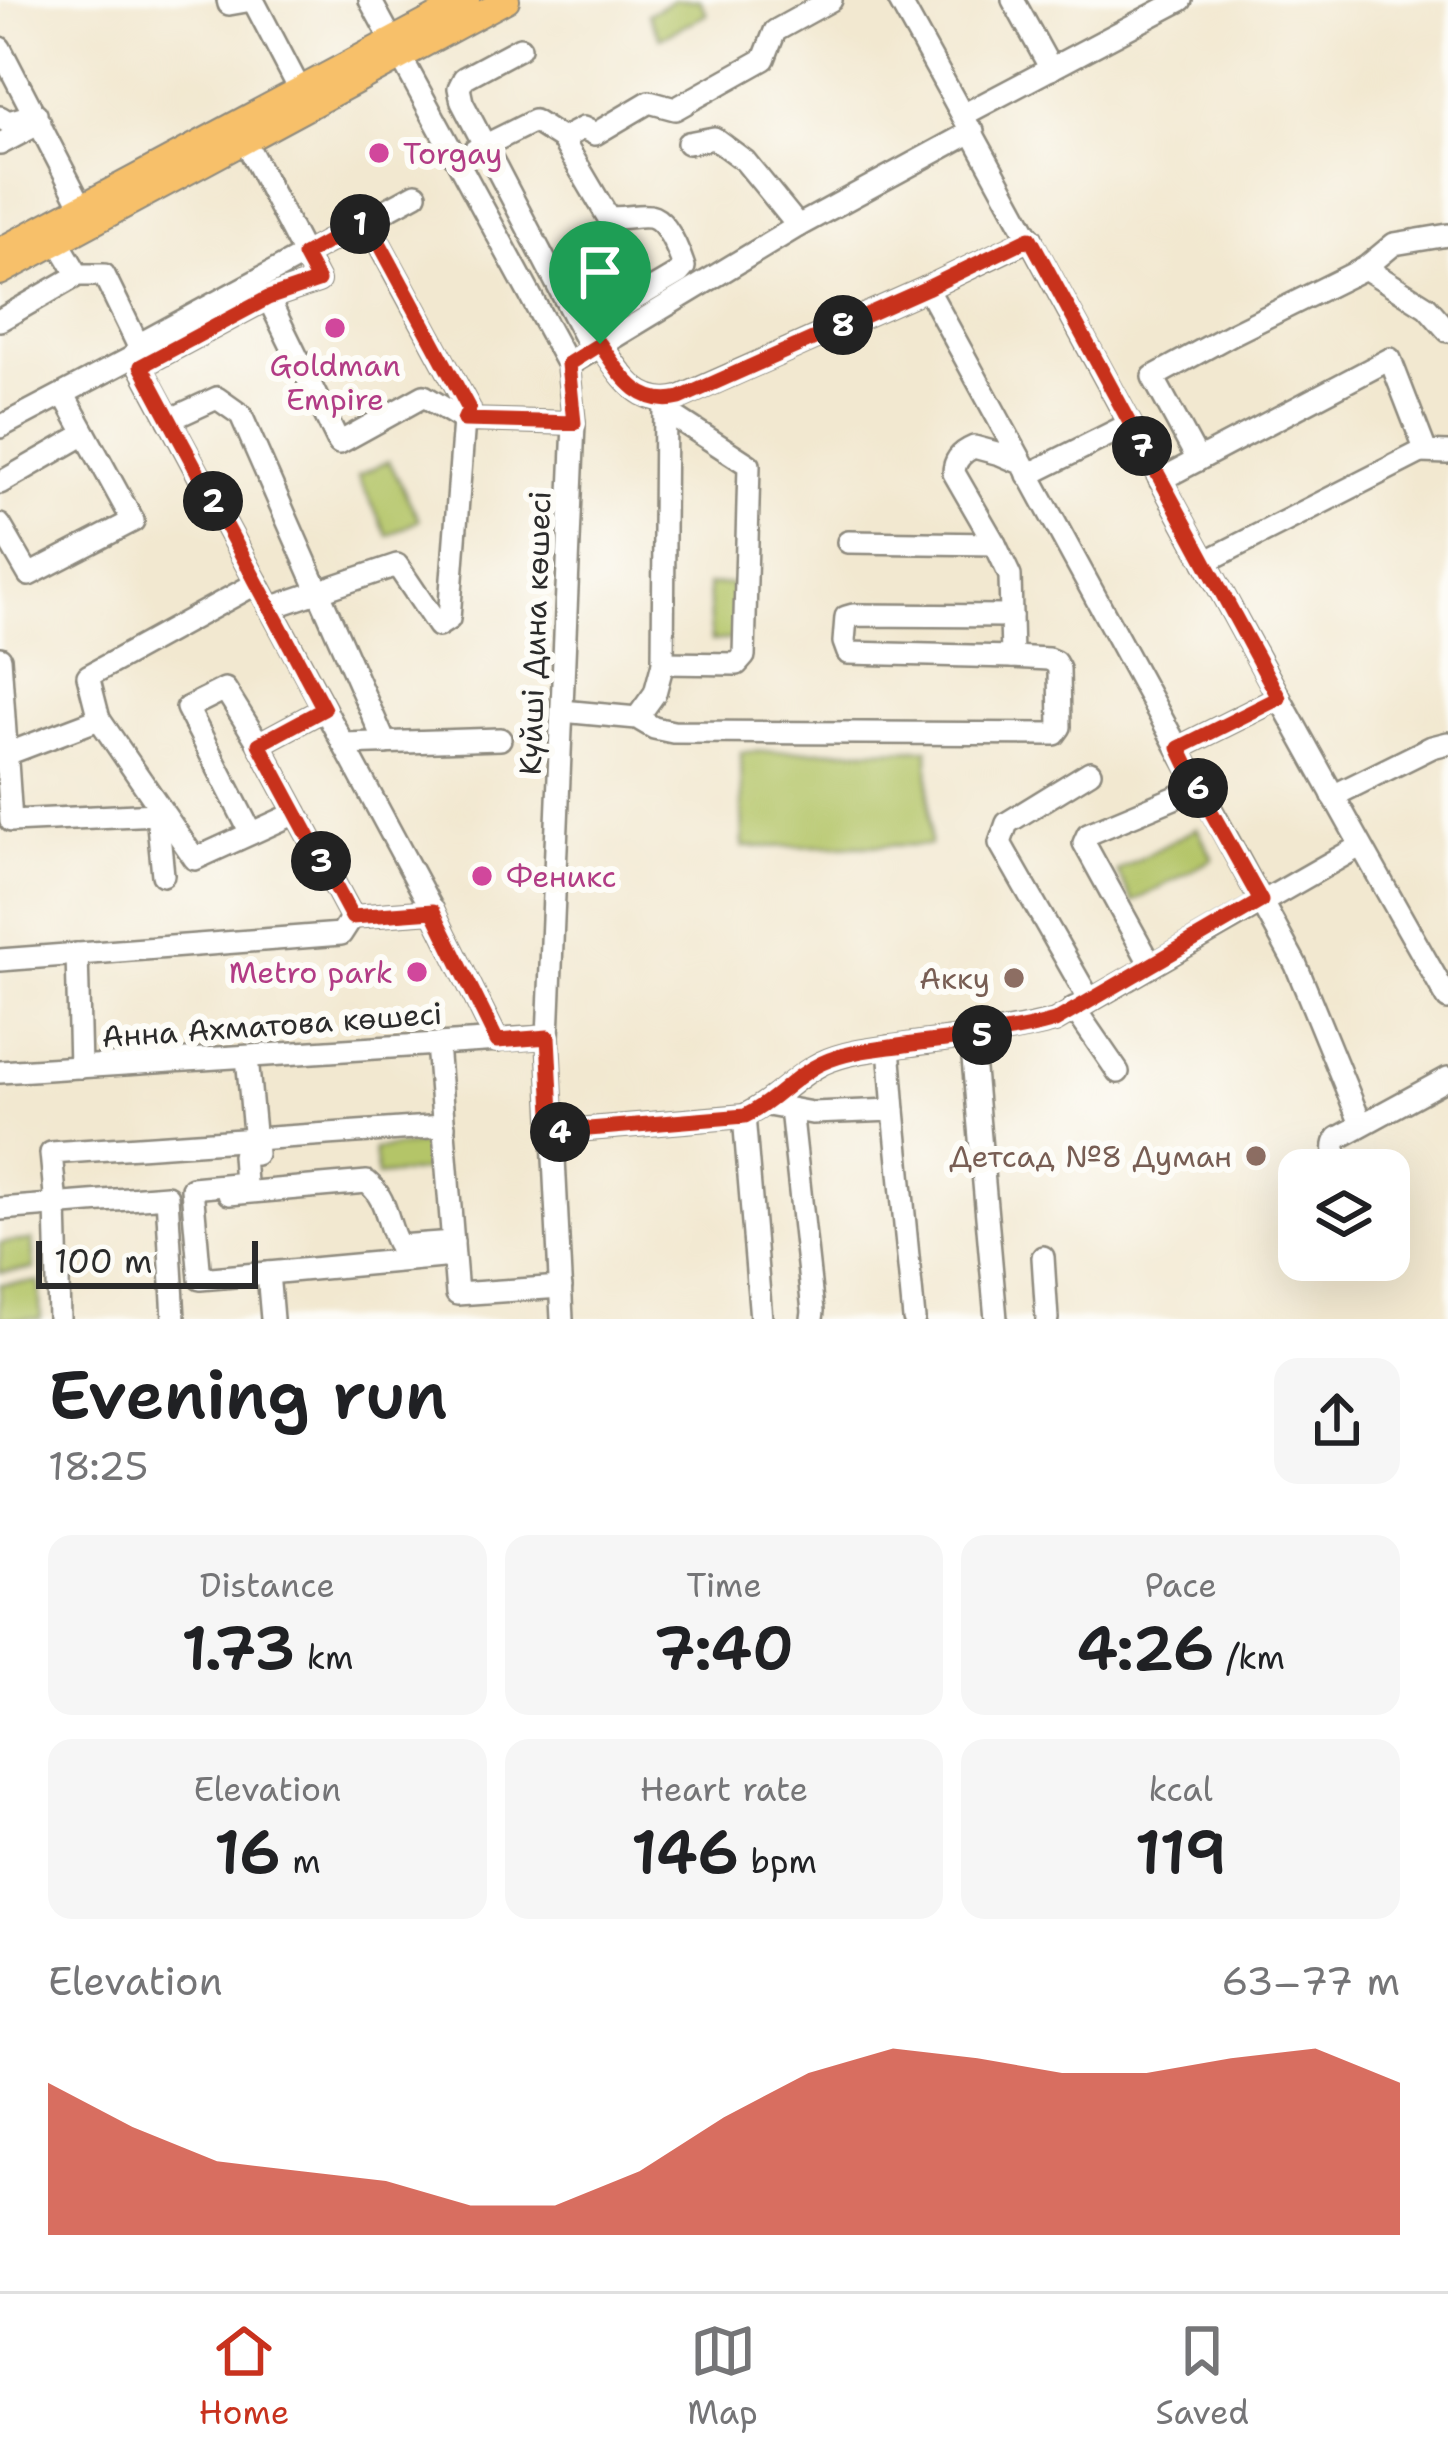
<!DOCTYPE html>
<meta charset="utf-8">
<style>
:root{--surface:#fff;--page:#f6f6f6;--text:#202124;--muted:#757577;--line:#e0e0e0;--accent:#c8321e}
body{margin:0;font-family:"Shantell Sans",sans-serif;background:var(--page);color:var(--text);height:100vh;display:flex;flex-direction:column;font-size:45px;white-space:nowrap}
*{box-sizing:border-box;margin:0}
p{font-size:39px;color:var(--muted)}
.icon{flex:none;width:66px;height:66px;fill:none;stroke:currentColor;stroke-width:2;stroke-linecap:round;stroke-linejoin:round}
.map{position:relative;height:1319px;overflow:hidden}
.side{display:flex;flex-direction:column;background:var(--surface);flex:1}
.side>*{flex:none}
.buttons{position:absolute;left:1278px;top:1149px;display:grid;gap:24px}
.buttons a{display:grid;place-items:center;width:132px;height:132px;border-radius:24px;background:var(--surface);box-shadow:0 12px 48px #0002;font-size:60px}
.scale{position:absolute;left:36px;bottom:30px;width:222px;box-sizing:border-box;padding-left:12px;border:6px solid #2b2b2b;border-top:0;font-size:33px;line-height:42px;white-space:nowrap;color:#2b2b2b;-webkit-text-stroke:9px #fdfcf7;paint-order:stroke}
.pin{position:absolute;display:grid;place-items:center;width:102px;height:102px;color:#fff;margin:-123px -51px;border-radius:50% 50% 50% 0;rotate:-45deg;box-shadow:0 0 12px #0007}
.pin .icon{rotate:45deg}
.km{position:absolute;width:60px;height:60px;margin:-30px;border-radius:50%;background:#222;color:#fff;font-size:33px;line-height:60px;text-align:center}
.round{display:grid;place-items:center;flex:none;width:126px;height:126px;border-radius:24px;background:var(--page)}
.overview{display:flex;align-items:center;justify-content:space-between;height:204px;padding:0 48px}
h1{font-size:66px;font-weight:600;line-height:90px}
.stats{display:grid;grid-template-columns:repeat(3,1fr);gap:18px;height:204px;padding:12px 48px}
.stats div{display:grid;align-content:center;border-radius:24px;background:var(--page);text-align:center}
.stats b{font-size:60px;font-weight:600}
.stats small{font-size:33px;font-weight:400}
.stats p{font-size:33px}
.chart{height:336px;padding:24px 48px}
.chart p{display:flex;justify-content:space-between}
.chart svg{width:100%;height:216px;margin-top:12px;fill:var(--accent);opacity:.7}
.tabs{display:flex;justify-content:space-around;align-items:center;height:168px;border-top:3px solid var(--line);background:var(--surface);font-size:33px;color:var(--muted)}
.tabs a{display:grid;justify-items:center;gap:6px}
.tabs .active{color:var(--accent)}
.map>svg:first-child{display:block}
</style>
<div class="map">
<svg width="1448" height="1319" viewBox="0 0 1448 1319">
<rect width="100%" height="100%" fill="#fdfcf7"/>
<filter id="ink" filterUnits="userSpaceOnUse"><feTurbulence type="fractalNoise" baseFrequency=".00833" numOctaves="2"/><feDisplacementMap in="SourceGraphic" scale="24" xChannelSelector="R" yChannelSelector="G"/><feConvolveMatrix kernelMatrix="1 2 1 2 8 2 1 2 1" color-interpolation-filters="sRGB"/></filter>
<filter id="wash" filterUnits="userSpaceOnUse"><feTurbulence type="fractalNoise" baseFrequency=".004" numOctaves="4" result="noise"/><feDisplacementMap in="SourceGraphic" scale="48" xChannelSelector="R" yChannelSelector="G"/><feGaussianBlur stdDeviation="2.7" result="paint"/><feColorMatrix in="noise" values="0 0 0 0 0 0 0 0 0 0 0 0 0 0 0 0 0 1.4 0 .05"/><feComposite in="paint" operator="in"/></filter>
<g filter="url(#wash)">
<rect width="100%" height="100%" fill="#f2e8d0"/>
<!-- green -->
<g fill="#b4c568" stroke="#70784a" stroke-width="3">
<polygon points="674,0 700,0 707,14 660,38 648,14"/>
<polygon points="389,461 419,520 388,536 358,476"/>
<polygon points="733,584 736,639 711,641 708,585"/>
<polygon points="928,749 930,845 743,847 741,752"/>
<polygon points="1197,828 1213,859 1133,902 1117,871"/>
<polygon points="428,1143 430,1170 377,1176 374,1149"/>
<polygon points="32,1240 34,1269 0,1272 0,1243"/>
<polygon points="39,1282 41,1319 0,1319 0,1284"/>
</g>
</g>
<g filter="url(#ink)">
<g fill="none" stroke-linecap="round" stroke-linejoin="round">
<defs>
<g id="minor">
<polyline points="228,0 229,4 252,0"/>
<polyline points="253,0 300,90"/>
<polyline points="370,0 568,365 574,423 548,1037 562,1319"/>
<path d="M 899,0 C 1083,332 1259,669 1448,999"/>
<polyline points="1013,0 1051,69"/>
<polyline points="0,48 82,207"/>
<polyline points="520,48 464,78 459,88 462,102 591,349"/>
<polyline points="963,115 1181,0"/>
<polyline points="0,117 8,122 36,114"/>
<polyline points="688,143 714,138 745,161 798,226"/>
<polyline points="0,144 40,123"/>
<polyline points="474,151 534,121 562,139"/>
<polyline points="52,231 78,275 104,275 138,345 135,356 433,911 497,1041"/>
<polyline points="1365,268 1427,307 1448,331"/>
<polyline points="927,288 1296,965 1361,1124"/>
<polyline points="268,298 339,443 424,396 464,420 469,409 367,221"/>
<polyline points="0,320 78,275"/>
<path d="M 586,340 L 600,332 L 606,316 L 679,273 L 684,267 C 679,252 667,219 650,216 C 636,214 621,220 608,217 L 562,139 L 583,128 L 595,134 L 649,102 L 675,109 L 764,59 L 775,31 L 831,0"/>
<path d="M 600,343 C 620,373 638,408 679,398 L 927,288 L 1031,238"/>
<polyline points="138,345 416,194"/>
<polyline points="568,365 798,226 973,131"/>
<polyline points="141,366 268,298 318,281 245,141"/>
<polyline points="169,420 217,398 241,415 385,743"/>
<polyline points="0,427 135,356"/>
<polyline points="1421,452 1448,453"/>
<polyline points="1198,460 1153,377 1232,334 1365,268 1394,244 1448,235"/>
<polyline points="1028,475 1130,424"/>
<polyline points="1160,480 1390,359 1423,444 1421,452 1205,562"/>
<polyline points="0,483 85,434"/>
<polyline points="0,525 29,575 133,521 64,395"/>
<polyline points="848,542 995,544"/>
<polyline points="270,608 397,565 438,626 449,619 464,420 574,423"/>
<path d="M 1012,657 L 1010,576 L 995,544 L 954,473 C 954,460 962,452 974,447 L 1000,454 L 1021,463"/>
<polyline points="0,658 11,821 157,814 163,875"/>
<polyline points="663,663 737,664 744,656 749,465 666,411"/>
<polyline points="562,711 637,718 654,728 673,732 1055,734 1060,727 1059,669 1055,662 1048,659 1012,657 848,653 844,642 846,617 853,615 1011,616"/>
<polyline points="637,718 655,693 663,663 665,402"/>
<polyline points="99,719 195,859 296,813"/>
<polyline points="259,744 324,709"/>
<polyline points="343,744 500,739"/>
<polyline points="1179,748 1279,698"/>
<polyline points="7,754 99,719 88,676 257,583"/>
<polyline points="1333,796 1432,747 1448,743"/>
<polyline points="352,917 433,911"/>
<polyline points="77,954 80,1067"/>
<polyline points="0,960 341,934 352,917 259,744 225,689 187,708 251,833"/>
<polyline points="1151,965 1084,843 1088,834 1198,788"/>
<polyline points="1089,999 1000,843 1007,823 1090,772"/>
<polyline points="1074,1008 1118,1072"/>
<polyline points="971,1036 996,1319"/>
<polyline points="437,1044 457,1294 561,1287"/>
<polyline points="889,1047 894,1110"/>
<polyline points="247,1057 256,1154 243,1155 245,1183 192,1188 200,1279 268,1273 272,1319"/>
<polyline points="0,1072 548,1037"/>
<polyline points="768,1105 812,1113 894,1110 914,1319"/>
<polyline points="791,1109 813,1311 812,1319"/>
<polyline points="744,1116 761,1319"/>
<path d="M 553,1132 L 744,1116 C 776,1101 792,1078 822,1063 C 848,1051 878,1049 905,1045 C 955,1038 1006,1034 1055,1021 L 1360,846"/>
<path d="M 1344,1170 C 1338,1159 1330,1150 1338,1138 L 1448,1078"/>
<path d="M 229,1194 L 367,1182 C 389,1200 386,1225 399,1246 L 453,1242"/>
<polyline points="0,1209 167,1196 174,1319"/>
<polyline points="1043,1257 1047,1319"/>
<polyline points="268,1273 453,1256"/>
<polyline points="59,1319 56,1205 51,1153 444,1126"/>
</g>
<g id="major">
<polyline points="0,250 467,0"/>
<polyline points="0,273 507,0"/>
</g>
</defs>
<!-- minor casing -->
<use href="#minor" stroke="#8e8a7e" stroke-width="26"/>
<!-- major casing -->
<use href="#major" stroke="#8e8a7e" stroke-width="28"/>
<!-- minor -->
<use href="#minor" stroke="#fff" stroke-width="21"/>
<!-- major -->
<use href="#major" stroke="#f7c06b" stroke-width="24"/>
</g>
</g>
<g fill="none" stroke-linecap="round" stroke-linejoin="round" filter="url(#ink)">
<defs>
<path id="route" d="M 367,220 L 469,409 L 464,420 L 574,423 L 568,364 L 600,344 C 620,373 638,408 680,398 L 927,288 L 1030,238 L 1279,698 L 1179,748 L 1198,788 L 1261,901 L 1055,1021 C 1006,1035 955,1038 905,1045 C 878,1049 847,1051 822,1063 C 792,1077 776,1101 745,1116 L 553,1132 L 548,1037 L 497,1041 L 433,911 L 352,917 L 259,744 L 324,709 L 141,366 L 268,298 L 318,281 L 304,255 Z"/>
</defs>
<!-- route casing -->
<use href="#route" stroke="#fff" stroke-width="24"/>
<!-- route -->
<use href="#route" stroke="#c8321e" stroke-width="15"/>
</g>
<!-- markers -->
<g fill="#d1479c" stroke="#fdfcf7" stroke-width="4.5">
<circle cx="379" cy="153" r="12"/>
<circle cx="335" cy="328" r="12"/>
<circle cx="482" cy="876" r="12"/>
<circle cx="417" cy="972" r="12"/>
</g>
<g fill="#8d6e63" stroke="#fdfcf7" stroke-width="4.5">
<circle cx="1014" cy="978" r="12"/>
<circle cx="1256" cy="1156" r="12"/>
</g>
<g text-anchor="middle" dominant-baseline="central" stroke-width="12" stroke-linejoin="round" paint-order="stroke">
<!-- hotel labels -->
<g font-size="30" fill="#b23c85" stroke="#fdfcf7" text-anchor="start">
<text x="403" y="153">Torgay</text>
<text x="335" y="365" text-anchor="middle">Goldman<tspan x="335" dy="34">Empire</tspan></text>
<text x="506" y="876">Феникс</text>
<text x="393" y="972" text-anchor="end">Metro park</text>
</g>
<!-- street labels -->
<g font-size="30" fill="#2b2b2b" stroke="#fdfcf7">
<text transform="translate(535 633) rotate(-88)">Күйші Дина көшесі</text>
<text transform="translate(272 1025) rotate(-4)">Анна Ахматова көшесі</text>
</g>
<!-- education labels -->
<g font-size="30" fill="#785e54" stroke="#fdfcf7" text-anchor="end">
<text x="990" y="978">Акку</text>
<text x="1232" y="1156">Детсад №8 Думан</text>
</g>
</g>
</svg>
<div class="buttons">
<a><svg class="icon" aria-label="layers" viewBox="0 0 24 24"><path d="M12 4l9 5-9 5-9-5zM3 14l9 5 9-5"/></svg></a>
</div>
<div class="scale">100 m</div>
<div class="pin" style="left:600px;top:344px;background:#1e9e55"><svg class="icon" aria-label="arrive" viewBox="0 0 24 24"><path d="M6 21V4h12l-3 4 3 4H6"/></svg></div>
<b class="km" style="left:360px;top:224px">1</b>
<b class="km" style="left:213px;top:501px">2</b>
<b class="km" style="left:321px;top:861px">3</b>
<b class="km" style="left:560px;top:1132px">4</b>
<b class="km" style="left:982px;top:1035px">5</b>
<b class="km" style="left:1198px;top:788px">6</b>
<b class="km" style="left:1142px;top:446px">7</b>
<b class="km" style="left:843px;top:325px">8</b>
</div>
<section class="side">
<div class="overview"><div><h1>Evening run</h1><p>18:25</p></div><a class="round"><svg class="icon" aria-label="share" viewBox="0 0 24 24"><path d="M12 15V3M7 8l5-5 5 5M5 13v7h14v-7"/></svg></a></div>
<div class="stats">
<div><p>Distance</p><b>1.73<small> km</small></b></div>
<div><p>Time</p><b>7:40</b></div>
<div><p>Pace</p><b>4:26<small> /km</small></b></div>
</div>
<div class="stats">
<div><p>Elevation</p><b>16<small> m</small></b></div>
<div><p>Heart rate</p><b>146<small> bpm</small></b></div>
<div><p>kcal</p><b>119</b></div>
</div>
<div class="chart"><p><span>Elevation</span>63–77 m</p>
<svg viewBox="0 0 160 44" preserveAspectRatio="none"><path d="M0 44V13L10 22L20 29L30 31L40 33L50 38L60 38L70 31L80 20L90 11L100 6L110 8L120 11L130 11L140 8L150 6L160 13V44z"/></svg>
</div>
</section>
<nav class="tabs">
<a class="active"><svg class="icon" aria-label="home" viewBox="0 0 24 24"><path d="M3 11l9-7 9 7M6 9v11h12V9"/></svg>Home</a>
<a><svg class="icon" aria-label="map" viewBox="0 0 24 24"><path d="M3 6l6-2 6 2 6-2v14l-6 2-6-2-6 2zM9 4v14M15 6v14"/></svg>Map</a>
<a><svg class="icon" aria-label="saved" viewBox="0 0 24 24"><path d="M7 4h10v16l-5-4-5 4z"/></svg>Saved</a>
</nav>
